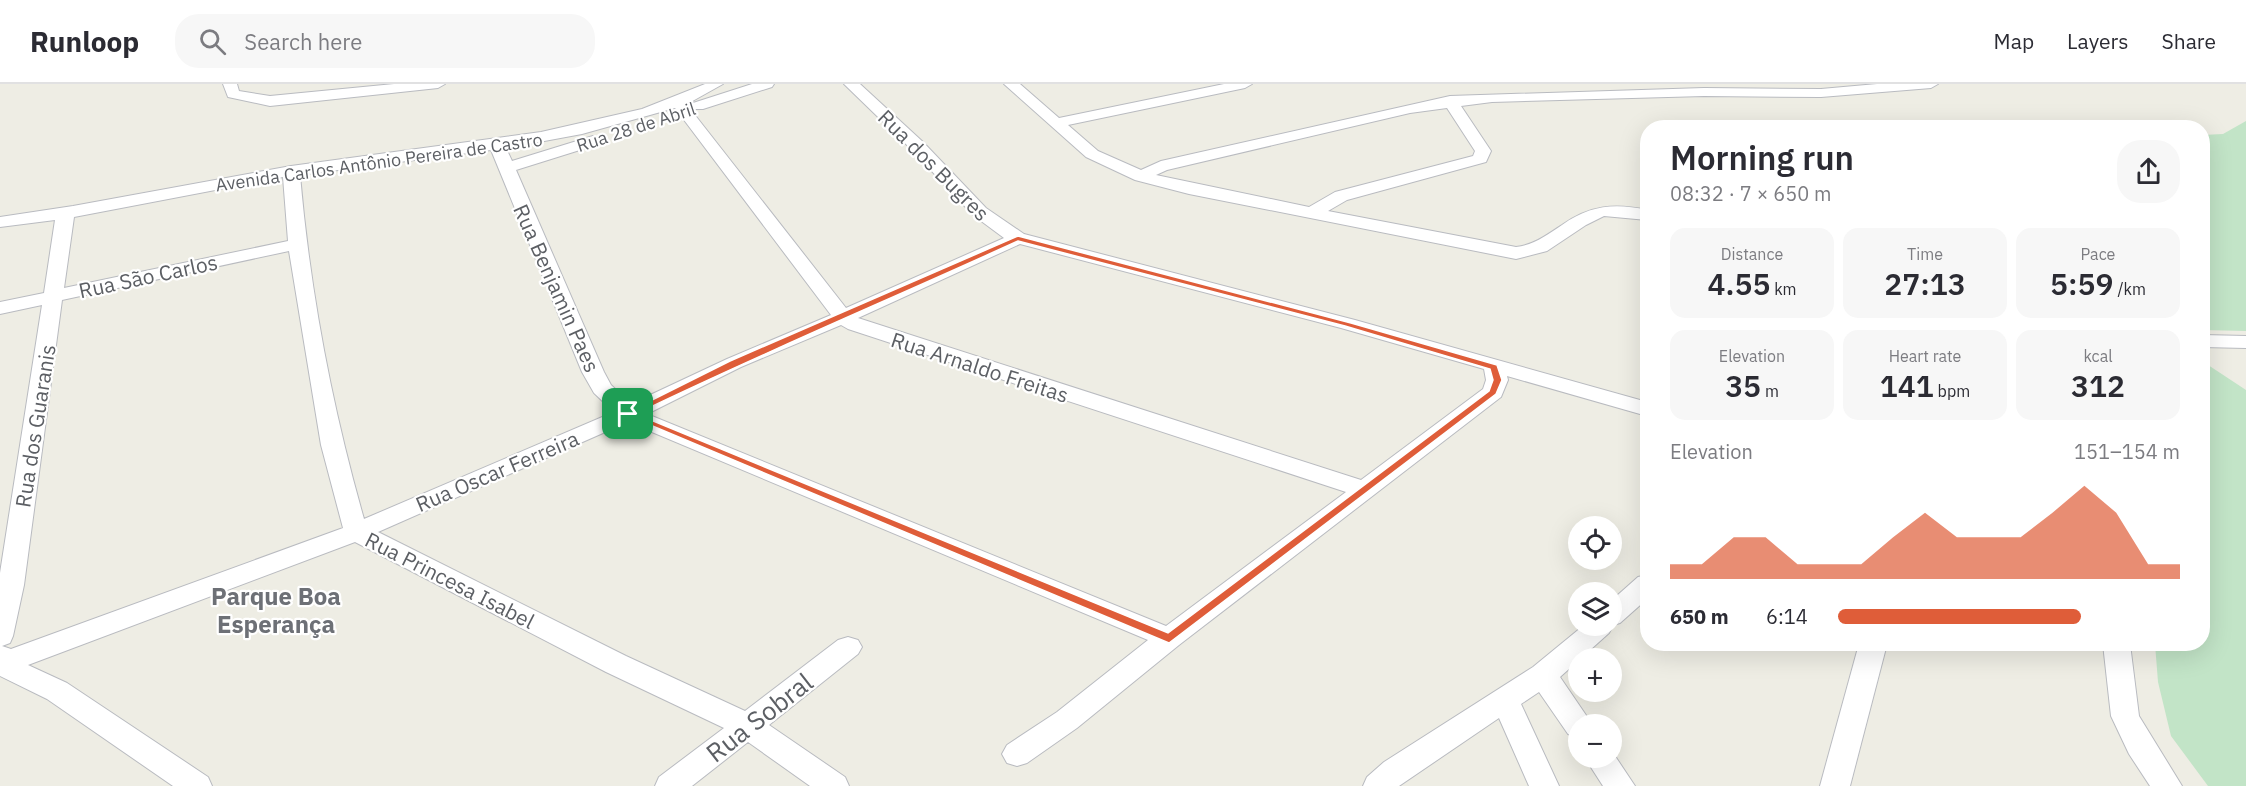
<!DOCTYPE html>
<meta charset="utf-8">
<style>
:root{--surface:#fff;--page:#f7f7f7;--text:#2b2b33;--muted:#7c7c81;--line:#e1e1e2;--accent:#df5d39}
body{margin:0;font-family:"IBM Plex Sans",sans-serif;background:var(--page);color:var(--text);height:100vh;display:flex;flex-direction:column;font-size:22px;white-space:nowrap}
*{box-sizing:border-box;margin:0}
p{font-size:20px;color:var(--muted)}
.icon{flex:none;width:33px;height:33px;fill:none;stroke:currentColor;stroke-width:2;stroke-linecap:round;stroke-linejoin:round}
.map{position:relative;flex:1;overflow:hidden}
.drawer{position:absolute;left:1640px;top:36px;width:570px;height:531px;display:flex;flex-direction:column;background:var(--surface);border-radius:24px;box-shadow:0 6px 24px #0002}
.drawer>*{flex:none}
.fabs{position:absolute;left:1568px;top:432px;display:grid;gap:12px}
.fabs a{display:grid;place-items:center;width:54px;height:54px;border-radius:50%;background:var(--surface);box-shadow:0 6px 24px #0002;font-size:30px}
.pin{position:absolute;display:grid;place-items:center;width:51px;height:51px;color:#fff;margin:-26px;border-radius:12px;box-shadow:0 3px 9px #0006}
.round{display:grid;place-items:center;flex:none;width:63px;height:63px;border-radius:24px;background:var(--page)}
.summary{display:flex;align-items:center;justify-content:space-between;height:102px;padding:0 30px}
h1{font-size:33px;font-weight:600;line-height:45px}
.metrics{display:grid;grid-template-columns:repeat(3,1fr);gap:9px;height:102px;padding:6px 30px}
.metrics div{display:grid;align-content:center;border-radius:15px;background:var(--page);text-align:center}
.metrics b{font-size:30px;font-weight:600}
.metrics small{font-size:16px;font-weight:400}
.metrics p{font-size:16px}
.chart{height:168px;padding:12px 30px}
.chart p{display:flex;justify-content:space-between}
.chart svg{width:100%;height:108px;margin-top:6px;fill:var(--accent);opacity:.7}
ul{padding:0 30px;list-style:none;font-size:20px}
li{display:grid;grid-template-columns:96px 72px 1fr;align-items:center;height:45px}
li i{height:15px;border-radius:8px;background:var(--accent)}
header{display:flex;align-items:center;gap:36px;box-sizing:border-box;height:84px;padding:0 30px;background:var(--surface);border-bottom:2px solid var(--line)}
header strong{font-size:28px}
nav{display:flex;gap:33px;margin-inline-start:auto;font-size:21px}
.search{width:420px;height:54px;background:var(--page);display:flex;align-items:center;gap:15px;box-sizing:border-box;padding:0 21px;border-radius:24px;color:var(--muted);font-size:22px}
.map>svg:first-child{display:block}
</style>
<header>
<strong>Runloop</strong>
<div class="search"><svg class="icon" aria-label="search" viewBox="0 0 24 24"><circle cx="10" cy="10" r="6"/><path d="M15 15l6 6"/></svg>Search here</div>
<nav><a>Map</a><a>Layers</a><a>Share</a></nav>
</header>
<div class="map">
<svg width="2246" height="702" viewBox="0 0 2246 702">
<rect width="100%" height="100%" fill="#eeede4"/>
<!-- green -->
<g fill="#c2e4c7">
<polygon points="2246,37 2246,247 2202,246 2202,51 2223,50"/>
<polygon points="2202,277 2246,306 2246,702 2208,702 2171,652 2158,598 2155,560 2202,560"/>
</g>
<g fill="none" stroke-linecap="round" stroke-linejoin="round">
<defs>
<g id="minor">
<polygon points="223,0 237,0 239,7 270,12 394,0 445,0 438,4 270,22 228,13"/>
<path d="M 705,0 L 723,0 L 689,19 L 691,26 L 846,224 L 1004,154 L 973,131 L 911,65 L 844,0 L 860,0 L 923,58 L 986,124 L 1024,150 L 1355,236 L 1647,318 L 1647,332 L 1507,292 L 1508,296 L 1501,313 L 1179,561 L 1077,644 L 1027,679 L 1017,682 L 1007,679 L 1002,670 L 1007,661 L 1057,628 L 1148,556 L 628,338 L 378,448 L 626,572 L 745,627 L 838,556 L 848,553 L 858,556 L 862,563 L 858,570 L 769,641 L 845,693 L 849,702 L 810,702 L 748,658 L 692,702 L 655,702 L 659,693 L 724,644 L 606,588 L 355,458 L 28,581 L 67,599 L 208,693 L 212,702 L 173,702 L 47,615 L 0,592 L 0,489 L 42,221 L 0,230 L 0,218 L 44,209 L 55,136 L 0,143 L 0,133 L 73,122 L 291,82 L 541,48 L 642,25 ZM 675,24 L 831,231 L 727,275 L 631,320 L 611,301 L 604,288 L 516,86 L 599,60 L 601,57 L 593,52 L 512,77 L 506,64 L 582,50 ZM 491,66 L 582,288 L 594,309 L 614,328 L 364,435 C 332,323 310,207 300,91 ZM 283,93 L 288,157 L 64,204 L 74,133 ZM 1020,160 L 1341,244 L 1484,285 L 1486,296 L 1483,305 L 1361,396 L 858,234 ZM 289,167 L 321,361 L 343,444 L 11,565 L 2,562 L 10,559 L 13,552 L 24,501 L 62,216 ZM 841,241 L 848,245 L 1346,408 L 1166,542 L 647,330 L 741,283 Z"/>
<polygon points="752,0 774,0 772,3 703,25 693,25 690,22 693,19"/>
<path d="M 1004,0 L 1020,0 L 1059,34 L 1224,0 L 1252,0 L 1245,4 L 1068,41 L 1098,67 L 1141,86 L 1161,77 L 1450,12 L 1704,4 L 1821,5 L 1877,0 L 1938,0 L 1931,4 L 1821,13 L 1704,12 L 1492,18 L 1461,22 L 1491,67 L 1486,78 L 1347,116 L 1328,127 L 1516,163 C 1534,161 1547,151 1562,141 C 1590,121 1615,119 1647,126 L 1647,136 L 1604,132 L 1586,141 L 1547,167 L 1516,175 L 1189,110 L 1135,96 L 1086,73 ZM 1447,24 L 1475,67 L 1473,72 L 1335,108 L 1309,123 L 1156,91 L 1167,86 L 1410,29 Z"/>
<polygon points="2203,251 2246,252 2246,264 2202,263"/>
<polygon points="1647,491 1647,515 1620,539 1613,541 1609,549 1560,593 1592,640 1578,640 1578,654 1568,650 1539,608 1521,620 1559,702 1529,702 1499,634 1399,702 1363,702 1367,693 1384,678 1533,583 1583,542 1611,542 1611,517 1638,493"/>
<polygon points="1859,560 1887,560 1850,702 1820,702"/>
<polygon points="2103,560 2130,560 2139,632 2182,702 2150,702 2129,670 2111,632"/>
<polygon points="1611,666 1635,702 1603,702 1585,674 1611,674"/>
</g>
</defs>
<!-- minor casing -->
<use href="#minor" stroke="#b9bbc0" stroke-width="2"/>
<!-- minor -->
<use href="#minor" fill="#fff" fill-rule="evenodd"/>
</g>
<!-- route -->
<path fill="#df5d39" stroke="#fff" stroke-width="1.5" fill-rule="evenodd" d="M 1018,152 L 1351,239 L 1497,281 L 1502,296 L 1496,310 L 1169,559 L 624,330 L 730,277 ZM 1018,157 L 1345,242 L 1490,285 L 1493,296 L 1489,307 L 1168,549 L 636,330 C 762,269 891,215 1018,157 Z"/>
<g text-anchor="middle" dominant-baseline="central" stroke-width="4.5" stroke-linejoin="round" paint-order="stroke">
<!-- far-street labels -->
<g font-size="18" fill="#5c5f64" stroke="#fff">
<text transform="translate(636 43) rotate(-18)">Rua 28 de Abril</text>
<text transform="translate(379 78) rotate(-8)">Avenida Carlos Antônio Pereira de Castro</text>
</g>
<!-- street labels -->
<g font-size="21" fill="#5c5f64" stroke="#fff">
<text transform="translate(934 81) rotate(45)">Rua dos Bugres</text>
<text transform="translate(148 192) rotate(-12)">Rua São Carlos</text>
<text transform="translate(557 204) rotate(66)">Rua Benjamin Paes</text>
<text transform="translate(980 283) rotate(18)">Rua Arnaldo Freitas</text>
<text transform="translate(35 342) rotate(-81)">Rua dos Guaranis</text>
<text transform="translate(497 387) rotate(-23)">Rua Oscar Ferreira</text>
<text transform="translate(450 496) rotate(27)">Rua Princesa Isabel</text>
</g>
<!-- quarter labels -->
<g font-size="24" font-weight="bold" fill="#6d7076" stroke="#fff">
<text x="276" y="512">Parque Boa<tspan x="276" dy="28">Esperança</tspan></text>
</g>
<!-- near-street labels -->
<g font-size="26" fill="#5c5f64" stroke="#fff">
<text transform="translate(759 633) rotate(-38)">Rua Sobral</text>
</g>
</g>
</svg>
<div class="fabs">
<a><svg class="icon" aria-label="locate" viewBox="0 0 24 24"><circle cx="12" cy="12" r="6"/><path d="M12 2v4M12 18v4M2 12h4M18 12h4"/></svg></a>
<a><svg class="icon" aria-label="layers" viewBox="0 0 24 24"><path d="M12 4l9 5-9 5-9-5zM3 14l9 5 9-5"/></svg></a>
<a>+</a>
<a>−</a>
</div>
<div class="pin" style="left:628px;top:330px;background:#1e9e55"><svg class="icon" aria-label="arrive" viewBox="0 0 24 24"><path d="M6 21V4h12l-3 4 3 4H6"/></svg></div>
<section class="drawer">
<div class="summary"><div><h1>Morning run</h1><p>08:32 · 7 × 650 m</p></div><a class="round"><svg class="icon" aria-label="share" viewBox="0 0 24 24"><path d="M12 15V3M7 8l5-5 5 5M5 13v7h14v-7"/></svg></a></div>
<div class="metrics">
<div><p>Distance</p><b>4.55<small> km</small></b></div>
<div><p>Time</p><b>27:13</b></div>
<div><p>Pace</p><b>5:59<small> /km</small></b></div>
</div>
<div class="metrics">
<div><p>Elevation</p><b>35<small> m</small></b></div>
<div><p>Heart rate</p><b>141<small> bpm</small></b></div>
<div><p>kcal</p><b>312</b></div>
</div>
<div class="chart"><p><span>Elevation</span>151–154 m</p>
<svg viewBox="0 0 160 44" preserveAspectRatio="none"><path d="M0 44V38L10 38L20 27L30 27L40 38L50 38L60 38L70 27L80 17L90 27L100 27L110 27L120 17L130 6L140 17L150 38L160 38V44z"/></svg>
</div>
<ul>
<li><b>650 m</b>6:14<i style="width:71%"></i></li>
</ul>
</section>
</div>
